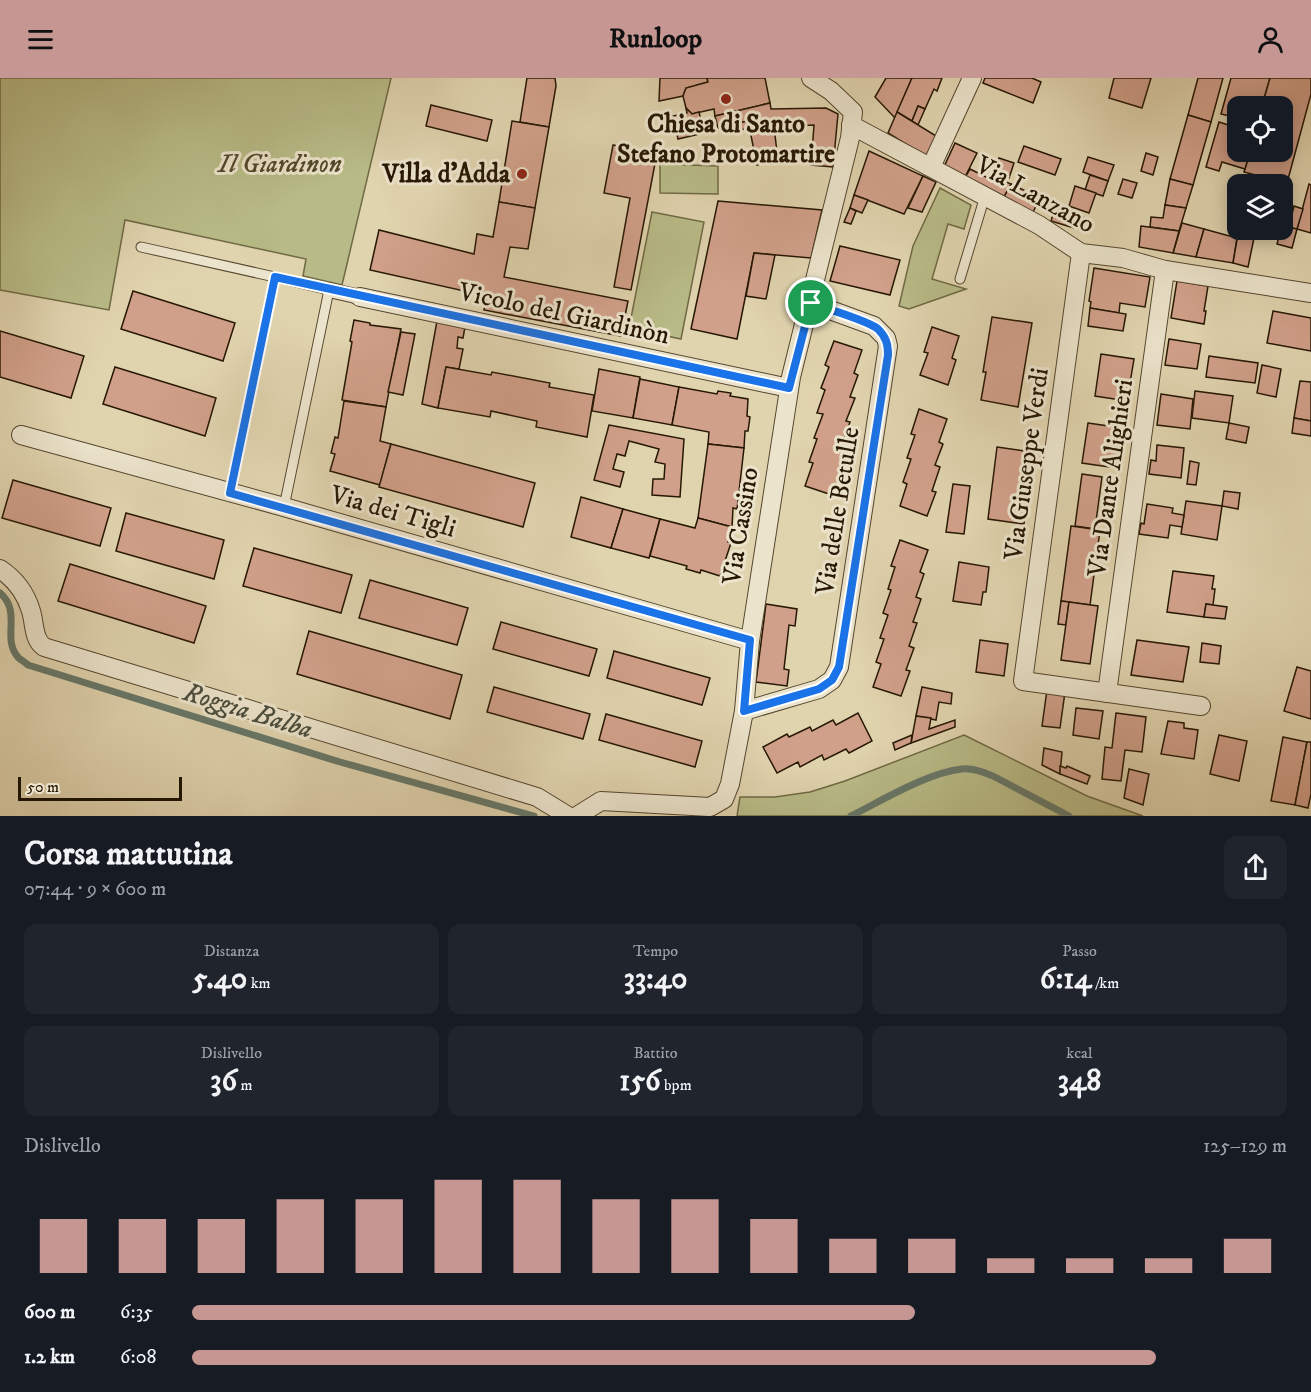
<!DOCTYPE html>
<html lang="it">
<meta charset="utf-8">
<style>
:root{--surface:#171b24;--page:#20242c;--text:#f1f3f6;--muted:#9ea1a6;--accent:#c59692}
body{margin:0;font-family:"IM FELL DW Pica",serif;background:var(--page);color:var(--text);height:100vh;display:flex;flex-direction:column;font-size:22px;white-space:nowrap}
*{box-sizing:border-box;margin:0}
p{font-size:20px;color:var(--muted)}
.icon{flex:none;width:33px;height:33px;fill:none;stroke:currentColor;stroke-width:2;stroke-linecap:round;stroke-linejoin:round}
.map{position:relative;height:738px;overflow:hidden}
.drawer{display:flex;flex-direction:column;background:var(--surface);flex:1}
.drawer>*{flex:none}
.buttons{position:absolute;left:1227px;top:18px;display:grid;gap:12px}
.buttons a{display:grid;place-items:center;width:66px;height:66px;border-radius:12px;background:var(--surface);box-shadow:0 3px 15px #0003;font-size:30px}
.scale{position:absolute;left:18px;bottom:15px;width:164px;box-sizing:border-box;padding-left:6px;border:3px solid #261703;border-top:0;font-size:16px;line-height:21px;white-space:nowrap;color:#261703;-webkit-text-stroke:4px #ebe3cb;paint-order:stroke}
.pin{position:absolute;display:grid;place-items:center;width:51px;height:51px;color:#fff;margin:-26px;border:3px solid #fff;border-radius:50%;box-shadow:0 2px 6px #0007}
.round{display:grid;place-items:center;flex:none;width:63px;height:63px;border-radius:12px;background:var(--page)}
.headline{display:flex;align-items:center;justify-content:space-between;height:102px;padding:0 24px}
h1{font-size:33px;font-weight:700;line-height:45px}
.figures{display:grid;grid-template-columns:repeat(3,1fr);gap:9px;height:102px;padding:6px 24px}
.figures div{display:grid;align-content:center;border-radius:12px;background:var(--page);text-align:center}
.figures b{font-size:30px;font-weight:700}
.figures small{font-size:16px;font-weight:400}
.figures p{font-size:16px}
.chart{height:168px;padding:12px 24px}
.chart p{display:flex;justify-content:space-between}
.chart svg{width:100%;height:108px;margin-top:6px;stroke:var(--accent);stroke-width:6}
ul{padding:0 24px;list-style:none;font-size:20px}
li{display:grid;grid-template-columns:96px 72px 1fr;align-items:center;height:45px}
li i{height:15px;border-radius:8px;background:var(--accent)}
header{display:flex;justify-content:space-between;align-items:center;height:78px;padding:0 24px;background:var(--accent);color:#111;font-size:27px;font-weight:700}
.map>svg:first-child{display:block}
</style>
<header><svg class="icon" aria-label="menu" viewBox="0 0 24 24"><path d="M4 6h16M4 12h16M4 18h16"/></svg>Runloop<svg class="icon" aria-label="person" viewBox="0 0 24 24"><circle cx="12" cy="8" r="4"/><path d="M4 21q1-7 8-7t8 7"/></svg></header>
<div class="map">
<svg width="1311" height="738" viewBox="0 0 1311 738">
<rect width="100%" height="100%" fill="#e0d4af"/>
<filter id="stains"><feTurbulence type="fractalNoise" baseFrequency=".00333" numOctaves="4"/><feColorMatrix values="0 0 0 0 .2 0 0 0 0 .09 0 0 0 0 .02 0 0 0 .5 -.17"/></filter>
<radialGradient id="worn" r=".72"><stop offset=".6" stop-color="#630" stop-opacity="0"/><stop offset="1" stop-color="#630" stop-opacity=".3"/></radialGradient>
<!-- green -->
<g fill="#b8bb87" stroke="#6f6945" stroke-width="1.5">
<polygon points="0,0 391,0 342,207 303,198 306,181 125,142 109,232 0,212"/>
<polygon points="660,86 718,88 718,116 660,115"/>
<polygon points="940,110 971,127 964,151 948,146 932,201 966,211 909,231 899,228 913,168"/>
<polygon points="652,134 704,144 681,261 629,250"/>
<polygon points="964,657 1087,718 1143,738 737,738 740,719 775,719 810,714 845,703"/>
</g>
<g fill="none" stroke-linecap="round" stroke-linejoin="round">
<!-- stream -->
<g stroke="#687869" stroke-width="7">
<path d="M 0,515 C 22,534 2,559 17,578 C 19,581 25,584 28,587 L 340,684 L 534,738"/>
<path d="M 851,738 C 881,723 929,694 962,691 C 973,690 983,694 993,698 L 1069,738"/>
</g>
</g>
<!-- building -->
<g fill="#d1a08a" stroke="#261703" stroke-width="1.5">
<polygon points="527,0 555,0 556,8 549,49 520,44"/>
<polygon points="660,0 707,0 708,4 686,10 683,18 659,23"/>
<polygon points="707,0 765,0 770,25 715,38 714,31 692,36 686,30 683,18 686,10 708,4"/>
<polygon points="886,0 912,0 895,40 875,19"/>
<polygon points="912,0 942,0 937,13 934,11 925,31 918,28 912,43 897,34"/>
<polygon points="985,0 1032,0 1041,4 1033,25 983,5"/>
<polygon points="1114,0 1151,0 1142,30 1109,20"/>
<polygon points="1198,0 1223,0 1211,44 1188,37"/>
<polygon points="1231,0 1270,0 1262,28 1238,28 1238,40 1221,36"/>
<polygon points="1270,0 1311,0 1311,16 1287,105 1244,94 1250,74 1282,74 1282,28 1262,28"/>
<polygon points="770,25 771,31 826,30 838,36 833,89 811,87 814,47 774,49 778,82 757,87 748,43 718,50 715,38"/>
<polygon points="431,27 492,42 487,63 426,48"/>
<polygon points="918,28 925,31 918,47 912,43"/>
<polygon points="686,30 692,36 699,34 704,55 678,61 673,38 687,35"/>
<polygon points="897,34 941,61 930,81 888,55"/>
<polygon points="1188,37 1211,44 1193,107 1170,101"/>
<polygon points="512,43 549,49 535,130 499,124"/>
<polygon points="748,43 750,50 730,54 729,47"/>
<polygon points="1219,44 1238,50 1238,74 1250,74 1245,91 1222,84 1219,93 1206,89"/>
<polygon points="955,65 977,75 964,101 943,91"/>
<polygon points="613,67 657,75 631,212 614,209 630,120 604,115"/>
<polygon points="1024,68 1061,81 1055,97 1018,84"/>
<polygon points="869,73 923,98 904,136 854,117"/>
<polygon points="1146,75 1158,79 1153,97 1141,93"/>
<polygon points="1088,79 1114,87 1108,103 1083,94"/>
<polygon points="999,80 1014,85 1009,100 994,95"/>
<polygon points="970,91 990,101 991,97 1011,106 1003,121 964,101"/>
<polygon points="1090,97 1108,103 1103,118 1085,112"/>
<polygon points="923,98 936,104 922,134 908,130"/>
<polygon points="1123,101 1137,105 1132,120 1118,116"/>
<polygon points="1170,101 1193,107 1186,130 1165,127"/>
<polygon points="1011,106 1040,120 1032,136 1003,121"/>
<polygon points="1309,106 1311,107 1311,155 1297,151"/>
<polygon points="1075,108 1096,115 1089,135 1069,128"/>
<polygon points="854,117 868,122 862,135 850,130"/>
<polygon points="718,123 822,132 811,180 754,175 737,261 691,251"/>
<polygon points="499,124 535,130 528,171 510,169 504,199 628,223 621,258 484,232 487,218 370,192 379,152 474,176 477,156 493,159"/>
<polygon points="1165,127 1186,130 1179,153 1150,149 1151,139 1163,140"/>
<polygon points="1294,128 1303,131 1297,151 1282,148 1285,134 1292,136"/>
<polygon points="850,130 856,133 851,146 844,144"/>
<polygon points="1055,130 1088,141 1084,153 1051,143"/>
<polygon points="1182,145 1204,151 1196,179 1173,175"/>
<polygon points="1141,148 1179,153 1173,175 1139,169"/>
<polygon points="1282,148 1297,151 1292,170 1277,166"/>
<polygon points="1204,151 1237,160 1233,185 1196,179"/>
<polygon points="1239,152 1257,152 1254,160 1238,156"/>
<polygon points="1238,156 1254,160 1248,189 1233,185"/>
<polygon points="840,168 900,182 890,217 830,203"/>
<polygon points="754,175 775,177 766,221 746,218"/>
<polygon points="1094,190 1150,199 1145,229 1120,225 1119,235 1090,230 1091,224 1089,223"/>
<polygon points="1177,203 1208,208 1204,233 1206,233 1204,246 1171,240"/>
<polygon points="133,213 235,245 223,283 121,251"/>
<polygon points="1090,230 1126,236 1123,253 1088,248"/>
<polygon points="1273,233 1311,240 1311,273 1267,265"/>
<polygon points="992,239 1032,245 1018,329 981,322 986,294 983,294"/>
<polygon points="354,242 370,245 370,247 401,251 386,329 342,322 352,264 350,263"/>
<polygon points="437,243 465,249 463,260 458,259 457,270 463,271 459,291 446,289 438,330 422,326"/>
<polygon points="932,249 959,258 952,280 956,282 948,307 920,297 928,275 924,274"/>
<polygon points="0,253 84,278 71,320 0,299"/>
<polygon points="401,254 415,256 403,317 388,314"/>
<polygon points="1169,261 1201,266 1197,291 1165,287"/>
<polygon points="834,263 862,272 854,295 858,297 850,319 855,320 846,343 850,344 842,367 847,368 838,392 843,394 835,418 805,408 813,385 809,384 817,361 814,360 823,336 817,335 825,312 821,310 829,289 825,287"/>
<polygon points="1101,276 1134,281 1127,323 1095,318"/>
<polygon points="1209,278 1258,285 1255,305 1206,299"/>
<polygon points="1262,287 1281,291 1276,319 1257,315"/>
<polygon points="115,289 216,320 205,358 103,326"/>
<polygon points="446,289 491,297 492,294 550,305 549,309 594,317 587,359 536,349 537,343 491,333 490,339 438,330"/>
<polygon points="599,291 640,299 633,340 592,333"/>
<polygon points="640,301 679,309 672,347 633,340"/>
<polygon points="1300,303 1311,304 1311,343 1294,340"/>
<polygon points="679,309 717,316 718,313 731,315 730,318 748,321 747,338 750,339 748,353 745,353 744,370 708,366 709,354 672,347"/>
<polygon points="1195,313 1233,318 1229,345 1192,340"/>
<polygon points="1161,316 1193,321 1190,351 1157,347"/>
<polygon points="344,323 386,329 380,363 391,366 380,407 330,393 335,376 331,375 335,359 338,360"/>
<polygon points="919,331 947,341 939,364 943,366 935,387 940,389 932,413 936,414 927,438 900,428 907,406 903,404 911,381 907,380 915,357 911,356"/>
<polygon points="1294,340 1311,343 1311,358 1292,355"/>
<polygon points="1088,345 1122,350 1116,390 1082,385"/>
<polygon points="1229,345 1249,349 1246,365 1226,361"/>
<polygon points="609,347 684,361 680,419 652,417 653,401 664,401 665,386 655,384 659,371 629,363 625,378 617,376 613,391 624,394 620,409 594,402"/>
<polygon points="391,366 535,405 523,449 379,409"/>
<polygon points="708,366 744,370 737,431 733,430 732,449 698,440"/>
<polygon points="1157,367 1184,370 1181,400 1149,396 1151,382 1156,383"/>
<polygon points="997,369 1032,374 1024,446 988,441"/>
<polygon points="1190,383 1199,385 1196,407 1187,406"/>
<polygon points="1082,396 1102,399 1095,451 1075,448"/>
<polygon points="13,402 111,430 100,468 2,440"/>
<polygon points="953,406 970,408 964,456 946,454"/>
<polygon points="1224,413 1240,415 1238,431 1222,428"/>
<polygon points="581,419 623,431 611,470 571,459"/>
<polygon points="1186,423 1222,428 1217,462 1181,456"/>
<polygon points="1147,426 1173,430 1172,435 1184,437 1182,449 1170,447 1168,460 1139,456 1141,445 1144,446"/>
<polygon points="623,431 660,441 649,480 611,470"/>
<polygon points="126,435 224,462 214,501 116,473"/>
<polygon points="698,440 732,449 728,464 731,465 720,498 701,492 700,495 686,491 687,488 650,478 660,441 695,450"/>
<polygon points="1071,448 1100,452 1090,527 1061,523"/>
<polygon points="900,462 928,472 920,494 924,496 916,519 921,521 913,544 917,545 909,568 914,570 906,592 910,593 901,618 873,609 881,586 876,584 884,561 880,560 888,537 883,535 891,512 888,511 895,489 891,488"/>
<polygon points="254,470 352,497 341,535 243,508"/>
<polygon points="959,484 989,489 986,514 983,514 981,527 953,523"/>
<polygon points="70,486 206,528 194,565 58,523"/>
<polygon points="1173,493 1214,498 1212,511 1215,511 1213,527 1206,526 1204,539 1167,534"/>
<polygon points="370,502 468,530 457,567 359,540"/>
<polygon points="1061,523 1069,524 1066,547 1058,546"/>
<polygon points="1069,524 1098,528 1090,586 1061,582"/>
<polygon points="766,526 797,531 795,548 789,547 784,591 789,592 787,608 756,604"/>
<polygon points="1206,526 1227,529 1225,541 1204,539"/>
<polygon points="501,544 597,571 589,598 493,571"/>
<polygon points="309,553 462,597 450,641 297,596"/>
<polygon points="980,562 1008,566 1004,598 976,594"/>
<polygon points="1137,562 1189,569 1183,604 1131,597"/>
<polygon points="1202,565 1221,568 1219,586 1200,584"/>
<polygon points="614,573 710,600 702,627 607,600"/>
<polygon points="1297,589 1311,593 1311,641 1284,633"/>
<polygon points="494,609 590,636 583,661 487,634"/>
<polygon points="922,609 952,615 951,626 939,624 936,642 916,638"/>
<polygon points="1047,612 1065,614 1060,650 1042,648"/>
<polygon points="1076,630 1103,633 1099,661 1073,657"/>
<polygon points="858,635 872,663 849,675 846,671 824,682 822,677 800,689 798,684 777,695 763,669 787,656 789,659 810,649 812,653 833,642 836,647"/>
<polygon points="1116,635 1146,639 1142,674 1125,672 1121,703 1102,701 1105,669 1112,670"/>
<polygon points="606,636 702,663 695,689 599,662"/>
<polygon points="916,638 931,640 929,651 955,642 955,649 911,665"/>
<polygon points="1168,643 1184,645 1184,650 1198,652 1194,681 1161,676"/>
<polygon points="912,657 911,665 895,672 893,665"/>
<polygon points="1219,657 1247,663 1239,703 1210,696"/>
<polygon points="1283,659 1307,664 1295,727 1271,723"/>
<polygon points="1307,664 1311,664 1311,716 1308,730 1295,727"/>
<polygon points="1044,670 1062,674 1060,696 1042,687"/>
<polygon points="1060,688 1066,690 1067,688 1090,698 1087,706 1060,696"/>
<polygon points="1129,691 1149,696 1143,727 1124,720"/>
</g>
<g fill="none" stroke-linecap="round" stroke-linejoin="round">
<defs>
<g id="service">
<polyline points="141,169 275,199"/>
<polyline points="960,201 985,118"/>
<polyline points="230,415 275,199 329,212 284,429"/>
</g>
<polyline id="pedestrian" points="329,212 360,219"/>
<g id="minor">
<polyline points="851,47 1039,147 1081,175 1123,180 1165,192 1311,215"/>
<polyline points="931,89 972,0"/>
<polyline points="1081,175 1023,603 1201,628"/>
<polyline points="360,219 789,310"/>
<polyline points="21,357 284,429 750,563"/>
<path d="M 0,491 C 15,501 26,516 31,533 C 35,546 33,561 44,569 L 537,719 L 568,738"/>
<polyline points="1107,615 1165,192"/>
<polyline points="744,633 819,611 832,602 839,589 888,268 886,260 874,248 811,225"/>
<polyline points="577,738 601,723 710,729 724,721 730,706 744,633 750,563 791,299 850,60 853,34 831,13 811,0"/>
</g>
</defs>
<!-- service casing -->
<use href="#service" stroke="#54462e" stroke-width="11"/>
<!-- pedestrian casing -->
<use href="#pedestrian" stroke="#54462e" stroke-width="16"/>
<!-- minor casing -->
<use href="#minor" stroke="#54462e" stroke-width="20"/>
<!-- service -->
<use href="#service" stroke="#ebe3cb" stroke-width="9"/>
<!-- pedestrian -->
<use href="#pedestrian" stroke="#ebe3cb" stroke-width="14"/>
<!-- minor -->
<use href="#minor" stroke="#ebe3cb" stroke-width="18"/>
</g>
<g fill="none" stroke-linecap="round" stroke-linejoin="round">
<defs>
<path id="route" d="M 275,199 L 789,310 L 811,225 C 826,231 867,242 878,251 C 886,259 888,266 888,277 L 839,589 L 832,602 L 819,611 L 744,633 L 750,562 L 230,415 Z"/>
</defs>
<!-- route casing -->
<use href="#route" stroke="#fff" stroke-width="12"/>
<!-- route -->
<use href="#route" stroke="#1a73e8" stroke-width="8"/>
</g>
<!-- markers -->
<g fill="#8f2418" stroke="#ebe3cb" stroke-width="2">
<circle cx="726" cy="21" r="6"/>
<circle cx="522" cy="96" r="6"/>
</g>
<g text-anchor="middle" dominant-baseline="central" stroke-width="6" stroke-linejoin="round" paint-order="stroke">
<!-- poi labels -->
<g font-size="26" font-weight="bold" fill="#261703" stroke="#ebe3cb">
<text x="726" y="46">Chiesa di Santo<tspan x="726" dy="30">Stefano Protomartire</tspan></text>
<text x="510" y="96" text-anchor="end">Villa d’Adda</text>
</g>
<!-- park labels -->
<g font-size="26" font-style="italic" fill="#52482b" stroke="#ebe3cb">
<text x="280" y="86">Il Giardinon</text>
</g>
<!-- street labels -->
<g font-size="26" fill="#261703" stroke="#ebe3cb">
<text transform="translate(1035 117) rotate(29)">Via Lanzano</text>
<text transform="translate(564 236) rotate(12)">Vicolo del Giardinòn</text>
<text transform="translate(1027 386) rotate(-82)">Via Giuseppe Verdi</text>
<text transform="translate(1111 400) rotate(-82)">Via Dante Alighieri</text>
<text transform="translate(838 433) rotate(-81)">Via delle Betulle</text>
<text transform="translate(393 434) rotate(16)">Via dei Tigli</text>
<text transform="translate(741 448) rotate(-81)">Via Cassino</text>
</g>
<!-- water labels -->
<g font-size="27" font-style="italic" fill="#4c4f3e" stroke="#ebe3cb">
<text transform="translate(248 633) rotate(17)">Roggia Balba</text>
</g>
</g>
<rect width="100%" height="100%" filter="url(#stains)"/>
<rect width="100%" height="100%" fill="url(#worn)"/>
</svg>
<div class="buttons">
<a><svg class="icon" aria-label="locate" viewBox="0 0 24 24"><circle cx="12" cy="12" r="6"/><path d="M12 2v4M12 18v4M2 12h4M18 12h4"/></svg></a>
<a><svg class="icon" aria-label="layers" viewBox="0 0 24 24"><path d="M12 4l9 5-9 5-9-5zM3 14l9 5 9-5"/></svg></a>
</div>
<div class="scale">50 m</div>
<div class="pin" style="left:811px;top:225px;background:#1e9e55"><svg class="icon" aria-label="arrive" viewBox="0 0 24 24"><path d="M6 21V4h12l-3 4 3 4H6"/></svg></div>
</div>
<section class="drawer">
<div class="headline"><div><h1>Corsa mattutina</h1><p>07:44 · 9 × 600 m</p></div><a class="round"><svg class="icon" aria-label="share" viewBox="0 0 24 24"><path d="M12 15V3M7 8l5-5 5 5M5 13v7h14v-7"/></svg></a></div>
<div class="figures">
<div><p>Distanza</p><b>5.40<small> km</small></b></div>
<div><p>Tempo</p><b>33:40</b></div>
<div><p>Passo</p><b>6:14<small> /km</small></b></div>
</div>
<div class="figures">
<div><p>Dislivello</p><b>36<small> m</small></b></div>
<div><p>Battito</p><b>156<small> bpm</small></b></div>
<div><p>kcal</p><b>348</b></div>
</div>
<div class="chart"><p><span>Dislivello</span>125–129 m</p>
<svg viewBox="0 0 160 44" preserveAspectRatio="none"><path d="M5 44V22M15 44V22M25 44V22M35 44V14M45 44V14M55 44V6M65 44V6M75 44V14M85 44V14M95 44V22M105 44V30M115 44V30M125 44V38M135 44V38M145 44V38M155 44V30"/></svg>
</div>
<ul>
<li><b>600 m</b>6:35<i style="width:66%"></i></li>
<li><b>1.2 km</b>6:08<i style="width:88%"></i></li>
</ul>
</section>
